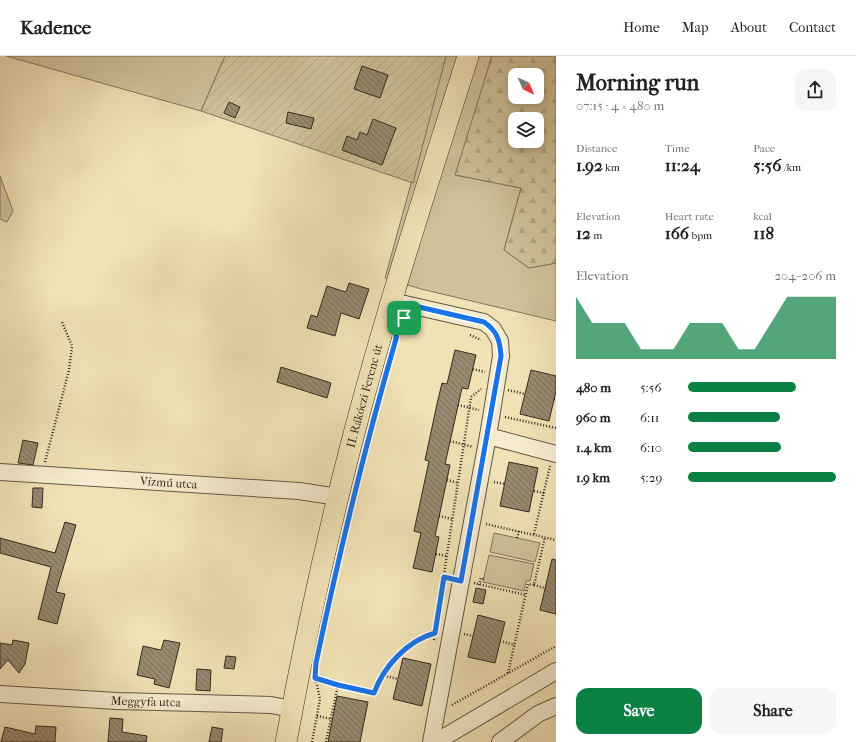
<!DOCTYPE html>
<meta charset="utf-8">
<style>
:root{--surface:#fff;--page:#f6f6f6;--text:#222;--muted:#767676;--line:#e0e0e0;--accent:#0b8043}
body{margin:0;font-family:"IM FELL French Canon",serif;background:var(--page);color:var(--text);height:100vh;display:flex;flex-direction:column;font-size:15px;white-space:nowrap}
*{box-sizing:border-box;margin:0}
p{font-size:13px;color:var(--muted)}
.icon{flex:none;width:22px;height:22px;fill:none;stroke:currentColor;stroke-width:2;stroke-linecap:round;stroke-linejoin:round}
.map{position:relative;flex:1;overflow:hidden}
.drawer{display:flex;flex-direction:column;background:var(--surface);width:300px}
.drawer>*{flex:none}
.needle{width:26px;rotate:136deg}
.buttons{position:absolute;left:508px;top:12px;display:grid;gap:8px}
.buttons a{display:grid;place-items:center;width:36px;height:36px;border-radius:8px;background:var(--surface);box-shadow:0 2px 6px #0003;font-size:20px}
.pin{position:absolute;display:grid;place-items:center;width:34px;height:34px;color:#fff;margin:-17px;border-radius:8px;box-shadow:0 2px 6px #0006}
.round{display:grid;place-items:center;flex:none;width:42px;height:42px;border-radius:12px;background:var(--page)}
.overview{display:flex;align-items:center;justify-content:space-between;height:68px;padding:0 20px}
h1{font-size:22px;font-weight:700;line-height:30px}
.figures{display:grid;grid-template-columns:repeat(3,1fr);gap:6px;height:68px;padding:4px 20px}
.figures div{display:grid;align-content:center}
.figures b{font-size:17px;font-weight:700}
.figures small{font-size:11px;font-weight:400}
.figures p{font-size:11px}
.chart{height:112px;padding:8px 20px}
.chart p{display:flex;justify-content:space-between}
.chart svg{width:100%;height:72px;margin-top:4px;fill:var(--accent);opacity:.7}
.primary-button{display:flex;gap:8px;margin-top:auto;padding:8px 20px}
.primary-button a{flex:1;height:46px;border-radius:12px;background:var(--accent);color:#fff;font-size:16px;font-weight:700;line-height:46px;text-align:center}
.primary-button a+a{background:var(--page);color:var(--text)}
ul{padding:0 20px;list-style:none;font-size:13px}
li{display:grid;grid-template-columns:64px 48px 1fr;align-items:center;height:30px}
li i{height:10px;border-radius:5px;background:var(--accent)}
header{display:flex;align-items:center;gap:24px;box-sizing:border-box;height:56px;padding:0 20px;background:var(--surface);border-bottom:1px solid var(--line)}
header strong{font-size:19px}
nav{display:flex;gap:22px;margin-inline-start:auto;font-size:14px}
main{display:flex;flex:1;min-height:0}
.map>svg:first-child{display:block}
</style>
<header>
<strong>Kadence</strong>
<nav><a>Home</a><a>Map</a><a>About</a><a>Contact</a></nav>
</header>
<main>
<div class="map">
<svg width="556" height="686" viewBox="0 0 556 686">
<defs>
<pattern id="forest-firs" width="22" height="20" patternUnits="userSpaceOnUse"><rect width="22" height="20" fill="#d0c39c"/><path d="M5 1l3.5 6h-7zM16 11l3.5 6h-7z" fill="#b3a886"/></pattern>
<pattern id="garden-furrows" width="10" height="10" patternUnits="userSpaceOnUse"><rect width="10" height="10" fill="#d0c39c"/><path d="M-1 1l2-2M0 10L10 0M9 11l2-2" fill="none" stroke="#b3a886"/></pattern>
<pattern id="building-back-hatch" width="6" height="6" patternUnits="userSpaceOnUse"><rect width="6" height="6" fill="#968a6f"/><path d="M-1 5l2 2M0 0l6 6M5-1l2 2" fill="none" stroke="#7b715b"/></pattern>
</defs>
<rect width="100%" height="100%" fill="#f0e2b5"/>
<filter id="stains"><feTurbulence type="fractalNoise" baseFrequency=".005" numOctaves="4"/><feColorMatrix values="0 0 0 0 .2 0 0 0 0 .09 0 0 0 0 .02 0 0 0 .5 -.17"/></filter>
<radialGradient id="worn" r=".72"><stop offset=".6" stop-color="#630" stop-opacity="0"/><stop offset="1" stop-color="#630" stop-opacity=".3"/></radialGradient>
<!-- green -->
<g fill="#d0c39c" stroke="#827660">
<polygon points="6,0 225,0 201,55"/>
<polygon points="446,0 492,0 456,119 521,132 504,194 529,212 556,207 556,265 421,233 385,222"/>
<polygon points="0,120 13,155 7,166 0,163"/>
<polygon points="494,477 540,487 535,506 490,496"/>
<polygon points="489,499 534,508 530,525 526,525 524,535 483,526"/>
</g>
<!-- forest -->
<path fill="url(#forest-firs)" stroke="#827660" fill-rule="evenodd" d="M 492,0 L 556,0 L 556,207 L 529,212 L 504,194 L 521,132 L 455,119 ZM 515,19 L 537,19 L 537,41 L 515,41 ZM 515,63 L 537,63 L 537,85 L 515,85 Z"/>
<!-- garden -->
<polygon fill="url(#garden-furrows)" stroke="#827660" points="225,0 446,0 413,127 201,55"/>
<!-- building -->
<g fill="url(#building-back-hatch)" stroke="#352a23">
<polygon points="362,10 388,19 380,42 354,33"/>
<polygon points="229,46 240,51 235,62 224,57"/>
<polygon points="288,56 314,62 311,73 286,67"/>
<polygon points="373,63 396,72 382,109 342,94 347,80 357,84 360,76 367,79"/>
<polygon points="349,227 369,233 359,263 341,257 335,280 307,272 311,259 317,261 327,230 346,236"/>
<polygon points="455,294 476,299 468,333 462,332 445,408 450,409 435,480 439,481 432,516 413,512 421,477 414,475 429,405 425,404 437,348 442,327 447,328"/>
<polygon points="281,311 331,327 327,342 277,326"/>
<polygon points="531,314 556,320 556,335 549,365 520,358"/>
<polygon points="23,384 38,387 33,409 18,407"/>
<polygon points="509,406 538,412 529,456 500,450"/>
<polygon points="33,432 43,432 42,452 32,451"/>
<polygon points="65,466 76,469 56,536 65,538 57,568 38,563 51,511 0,497 0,482 55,497"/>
<polygon points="552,503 556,504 556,558 540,554"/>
<polygon points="476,532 486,534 483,548 473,546"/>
<polygon points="478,559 505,566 495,607 468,601"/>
<polygon points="13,584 29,587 25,608 19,617 8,604 0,613 0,587 12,589"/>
<polygon points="164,584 180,587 169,632 154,628 155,623 137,619 143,590 161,594"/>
<polygon points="226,600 236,601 234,613 224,612"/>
<polygon points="403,602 431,608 422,650 393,643"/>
<polygon points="197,613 211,614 210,635 196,634"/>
<polygon points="337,640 368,646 360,686 328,686"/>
<polygon points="110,662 123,663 122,676 147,680 146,686 108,686"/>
<polygon points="36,670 56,671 55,686 1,686 5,671 35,678"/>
<polygon points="212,671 223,673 221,686 209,686"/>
</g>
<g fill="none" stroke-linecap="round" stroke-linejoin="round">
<defs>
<g id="minor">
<polyline points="392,245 484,266 493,273 500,285 501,300 488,380 431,686"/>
<polyline points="488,380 556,398"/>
<path id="s1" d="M 0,416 L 299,435 L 338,441"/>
<path id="s2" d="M 0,638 L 117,645 L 271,649 L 292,653"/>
<polyline points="436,686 556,615"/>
<polyline points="500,686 538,658 556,650"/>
</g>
<g id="major">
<path id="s3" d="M 286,686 C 304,588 325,490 350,393 C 384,261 427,130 468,0"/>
</g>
</defs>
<!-- minor casing -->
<use href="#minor" stroke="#645848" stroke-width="18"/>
<!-- major casing -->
<use href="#major" stroke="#352a23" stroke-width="22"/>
<!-- path -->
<g stroke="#352a23" stroke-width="2.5" stroke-dasharray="1 2" stroke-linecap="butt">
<polyline points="470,279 481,284"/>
<polyline points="473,313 485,316"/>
<polyline points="508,334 525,338"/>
<polyline points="554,343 556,343"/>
<polyline points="458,349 479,354"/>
<polyline points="505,361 556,372"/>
<polyline points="450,385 473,391"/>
<polyline points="45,406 69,314 72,290 62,266"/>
<polyline points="447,424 458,427"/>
<polyline points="494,426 505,428"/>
<polyline points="534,435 544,437"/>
<polyline points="439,460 452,463"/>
<polyline points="486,468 556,484"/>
<polyline points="534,478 550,410"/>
<polyline points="517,482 519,475"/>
<polyline points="436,498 447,500"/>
<polyline points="474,527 526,539"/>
<polyline points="479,529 481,522 484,523"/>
<polyline points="534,529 545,532"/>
<polyline points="464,578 473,580"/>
<polyline points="434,584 471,341 481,333"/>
<polyline points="500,585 515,589"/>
<polyline points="508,617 528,528 534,529 545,481"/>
<polyline points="381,619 398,623"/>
<path d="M 315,622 L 338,629 L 374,637 C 384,610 408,584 436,576"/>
<polyline points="452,649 556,590"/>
<polyline points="317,660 332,663"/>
<polyline points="312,686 320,643 316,624"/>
<polyline points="326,686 338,629"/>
</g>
<!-- minor -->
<use href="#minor" stroke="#f5eccf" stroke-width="16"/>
<!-- major -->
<use href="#major" stroke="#f0e2b5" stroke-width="21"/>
</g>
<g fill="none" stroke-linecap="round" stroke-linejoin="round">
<defs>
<path id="route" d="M 406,248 L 484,266 C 497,275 500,284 501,300 L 461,525 L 444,521 L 435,577 C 407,585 384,610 374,637 L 338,629 L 315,622 L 316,607 C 339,498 365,390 396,283 L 397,274 L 399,266 L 404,262 Z"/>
</defs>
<!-- route casing -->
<use href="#route" stroke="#fff" stroke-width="8"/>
<!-- route -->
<use href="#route" stroke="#1a73e8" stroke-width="5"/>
</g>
<g text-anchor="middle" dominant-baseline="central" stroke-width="3" stroke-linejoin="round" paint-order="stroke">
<!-- street labels -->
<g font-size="12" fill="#352a23" stroke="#f5eccf">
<text stroke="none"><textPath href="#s3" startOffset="355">II. Rákóczi Ferenc út</textPath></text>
<text stroke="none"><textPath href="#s1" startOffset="169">Vízmű utca</textPath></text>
<text stroke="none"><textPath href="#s2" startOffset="146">Meggyfa utca</textPath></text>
</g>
</g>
<rect width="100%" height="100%" filter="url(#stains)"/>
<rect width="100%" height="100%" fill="url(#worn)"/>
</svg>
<div class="buttons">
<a><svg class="needle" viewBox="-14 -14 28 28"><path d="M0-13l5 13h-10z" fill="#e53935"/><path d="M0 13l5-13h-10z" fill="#767676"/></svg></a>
<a><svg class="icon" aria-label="layers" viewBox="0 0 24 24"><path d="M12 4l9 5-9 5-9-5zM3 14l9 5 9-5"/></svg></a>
</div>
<div class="pin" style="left:404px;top:262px;background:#1e9e55"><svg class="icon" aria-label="arrive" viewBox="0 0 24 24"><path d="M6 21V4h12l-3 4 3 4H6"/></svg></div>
</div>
<section class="drawer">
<div class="overview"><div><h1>Morning run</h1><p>07:15 · 4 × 480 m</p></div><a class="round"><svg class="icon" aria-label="share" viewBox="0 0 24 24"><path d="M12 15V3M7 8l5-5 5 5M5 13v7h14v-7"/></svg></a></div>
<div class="figures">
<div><p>Distance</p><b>1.92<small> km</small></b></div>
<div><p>Time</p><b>11:24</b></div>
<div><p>Pace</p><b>5:56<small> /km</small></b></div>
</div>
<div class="figures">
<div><p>Elevation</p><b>12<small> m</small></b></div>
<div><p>Heart rate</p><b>166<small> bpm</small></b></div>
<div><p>kcal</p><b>118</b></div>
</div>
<div class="chart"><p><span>Elevation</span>204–206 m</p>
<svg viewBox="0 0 160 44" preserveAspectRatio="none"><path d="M0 44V6L10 22L20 22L30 22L40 38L50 38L60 38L70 22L80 22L90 22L100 38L110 38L120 22L130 6L140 6L150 6L160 6V44z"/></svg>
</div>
<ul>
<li><b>480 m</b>5:56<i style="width:73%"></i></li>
<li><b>960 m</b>6:11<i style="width:62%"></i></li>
<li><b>1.4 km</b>6:10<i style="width:63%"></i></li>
<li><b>1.9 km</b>5:29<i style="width:100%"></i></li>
</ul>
<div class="primary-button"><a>Save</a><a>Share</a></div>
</section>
</main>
